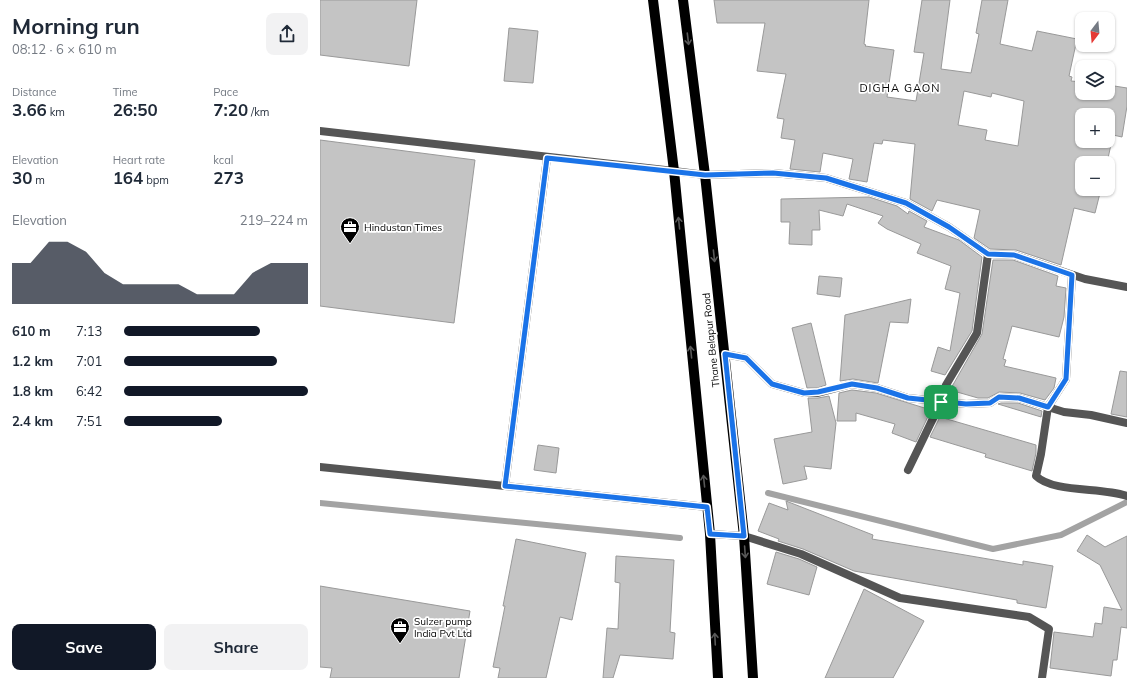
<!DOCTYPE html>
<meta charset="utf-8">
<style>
:root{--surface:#fff;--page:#f2f2f3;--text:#1f2937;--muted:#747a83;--accent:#111827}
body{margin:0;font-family:Mulish,sans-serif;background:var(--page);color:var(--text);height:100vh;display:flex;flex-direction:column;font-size:15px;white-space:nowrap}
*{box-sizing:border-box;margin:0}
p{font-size:13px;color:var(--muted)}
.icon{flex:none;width:22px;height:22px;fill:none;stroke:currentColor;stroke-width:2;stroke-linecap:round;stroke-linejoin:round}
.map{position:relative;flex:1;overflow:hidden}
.panel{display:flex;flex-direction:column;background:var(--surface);width:320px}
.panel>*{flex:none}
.needle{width:26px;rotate:196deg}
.fabs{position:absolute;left:755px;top:12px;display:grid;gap:8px}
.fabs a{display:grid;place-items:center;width:40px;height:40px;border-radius:8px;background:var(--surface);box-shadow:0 1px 3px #0004;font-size:20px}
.pin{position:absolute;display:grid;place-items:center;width:34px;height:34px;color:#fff;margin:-17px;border-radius:8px;box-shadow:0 2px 6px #0006}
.round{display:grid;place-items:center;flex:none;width:42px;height:42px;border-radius:8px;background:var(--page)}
.head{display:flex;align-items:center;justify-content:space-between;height:68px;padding:0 12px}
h1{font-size:22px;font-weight:700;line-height:30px}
.metrics{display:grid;grid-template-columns:repeat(3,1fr);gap:6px;height:68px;padding:4px 12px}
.metrics div{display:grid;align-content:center}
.metrics b{font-size:17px;font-weight:700}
.metrics small{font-size:11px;font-weight:400}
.metrics p{font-size:11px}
.chart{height:112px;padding:8px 12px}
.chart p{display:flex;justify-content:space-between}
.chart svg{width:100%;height:72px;margin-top:4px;fill:var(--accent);opacity:.7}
.button{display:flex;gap:8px;margin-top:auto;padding:8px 12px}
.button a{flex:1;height:46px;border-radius:8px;background:var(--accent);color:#fff;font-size:16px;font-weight:700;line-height:46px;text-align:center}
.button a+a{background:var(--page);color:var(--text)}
ul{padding:0 12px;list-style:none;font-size:13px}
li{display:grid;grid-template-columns:64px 48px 1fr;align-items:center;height:30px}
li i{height:10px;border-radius:5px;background:var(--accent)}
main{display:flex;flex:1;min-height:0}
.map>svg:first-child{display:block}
</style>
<main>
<section class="panel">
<div class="head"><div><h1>Morning run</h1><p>08:12 · 6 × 610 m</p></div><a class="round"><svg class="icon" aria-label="share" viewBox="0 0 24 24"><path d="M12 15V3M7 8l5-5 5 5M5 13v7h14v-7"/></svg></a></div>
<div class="metrics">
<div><p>Distance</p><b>3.66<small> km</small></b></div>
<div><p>Time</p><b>26:50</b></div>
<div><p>Pace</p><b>7:20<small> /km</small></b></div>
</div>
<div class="metrics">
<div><p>Elevation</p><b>30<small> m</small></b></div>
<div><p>Heart rate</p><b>164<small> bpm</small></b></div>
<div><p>kcal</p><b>273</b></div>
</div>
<div class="chart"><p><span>Elevation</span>219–224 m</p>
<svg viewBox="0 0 160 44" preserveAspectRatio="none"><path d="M0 44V19L10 19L20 6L30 6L40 12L50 25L60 32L70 32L80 32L90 32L100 38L110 38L120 38L130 25L140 19L150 19L160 19V44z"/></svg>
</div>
<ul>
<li><b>610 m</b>7:13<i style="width:74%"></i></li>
<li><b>1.2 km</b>7:01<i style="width:83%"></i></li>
<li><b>1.8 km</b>6:42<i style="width:100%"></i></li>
<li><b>2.4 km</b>7:51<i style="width:53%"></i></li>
</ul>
<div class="button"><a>Save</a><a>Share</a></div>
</section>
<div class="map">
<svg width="807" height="678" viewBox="0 0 807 678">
<rect width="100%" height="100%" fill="#fff"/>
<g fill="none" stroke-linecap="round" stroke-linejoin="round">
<!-- stream -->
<g stroke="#a3a3a3" stroke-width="6">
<polyline points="448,493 673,549 741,535 807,502"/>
<polyline points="0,503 360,538"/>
</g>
</g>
<!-- building -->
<g fill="#c4c4c4" stroke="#999" fill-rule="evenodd">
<polygon points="0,0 97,0 89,66 0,55"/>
<path d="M 394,0 L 549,0 L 544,44 L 546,45 L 545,46 L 574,50 L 567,97 L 596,101 L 604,53 L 594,52 L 602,0 L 630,0 L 621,69 L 651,73 L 659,34 L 656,33 L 662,0 L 688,0 L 680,44 L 712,51 L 717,31 L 757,39 L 749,76 L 752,77 L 751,81 L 762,82 L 762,93 L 788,93 L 788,85 L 807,88 L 807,106 L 802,137 L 793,135 L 787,163 L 762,163 L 762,189 L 781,189 L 775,213 L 754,208 L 741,265 L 696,250 L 670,249 L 654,238 L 660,210 L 617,200 L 612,211 L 590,199 L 595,144 L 563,140 L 562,144 L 554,143 L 547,182 L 529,179 L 533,159 L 503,153 L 500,172 L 470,169 L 475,140 L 461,138 L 464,119 L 457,118 L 466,74 L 437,71 L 445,23 L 397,23 ZM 644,91 L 671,97 L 672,93 L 704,101 L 698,146 L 665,140 L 667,130 L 638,125 ZM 762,115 L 788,115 L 788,141 L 762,141 Z"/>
<polygon points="189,28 218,31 213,83 184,81"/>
<polygon points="0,140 155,160 134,323 0,306"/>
<polygon points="549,197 577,206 588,214 589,211 607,221 604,227 639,240 662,257 652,331 625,375 611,371 618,347 630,351 640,293 625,289 631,266 597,253 601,244 567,229 558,223 563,216 527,204 523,216 499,210 500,230 492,230 492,245 469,244 470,222 461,222 461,199"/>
<polygon points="673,260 693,260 738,276 736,286 746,288 744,317 739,337 692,326 683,359 686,360 684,366 736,378 734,388 725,400 700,393 679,392 668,398 658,398 630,390 662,334"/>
<polygon points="499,276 522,278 520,297 497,294"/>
<polygon points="591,299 588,323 570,322 558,383 533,379 520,381 525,315"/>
<polygon points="491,323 506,385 497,388 487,388 472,328"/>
<polygon points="800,371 807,372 807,417 791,414"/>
<polygon points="532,390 556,393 611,410 596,442 572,433 575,424 536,413 536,421 517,421 519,393"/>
<polygon points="509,396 516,423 511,469 484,466 487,479 463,484 454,439 492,432 488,398 498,398"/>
<polygon points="681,403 698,403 722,411 721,417 678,404"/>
<polygon points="620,417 716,445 716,453 712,471 665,457 666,454 610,437"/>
<polygon points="218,445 239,448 236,473 214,470"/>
<polygon points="466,501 553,535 552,539 703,565 703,561 733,566 726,608 697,603 697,600 534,571 483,549 458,541 459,539 438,531 449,503 468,510"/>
<polygon points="767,535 785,547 807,536 807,628 801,627 797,660 793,660 791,676 730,668 734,632 773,637 775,623 782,624 784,607 802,610 780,565 757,551"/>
<polygon points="196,539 266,553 252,620 240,617 226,678 178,678 180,668 173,667 185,606 183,606"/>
<polygon points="456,552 479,559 497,567 489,595 447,584"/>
<polygon points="296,556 354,560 350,632 355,633 353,659 300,655 293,678 283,678 287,628 298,629 300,583 295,582"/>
<polygon points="0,586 150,611 139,678 10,678 12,668 0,667"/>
<polygon points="544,589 604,621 573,678 505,678"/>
</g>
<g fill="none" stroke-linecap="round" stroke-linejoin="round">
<!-- service -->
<g stroke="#555" stroke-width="8">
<polyline points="0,131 354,171"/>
<polyline points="0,467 185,486 227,158"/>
<polyline points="185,486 387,507"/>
</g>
<!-- minor -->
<g stroke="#555" stroke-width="8">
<polyline points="354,171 385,175 453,173 506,178 586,203 629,227 668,254 694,255 765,279 807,287"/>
<path d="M 752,275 L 746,379 L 728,407 L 721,454 L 716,476 C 733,493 783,487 807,496"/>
<polyline points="405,354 426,358 452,384 484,393 498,393 532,384 557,388 588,398 646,404 670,403 679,397 699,398 744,412 771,415 807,423"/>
<polyline points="588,470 621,402 626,385 657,333 668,254"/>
<polyline points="390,534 424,536 481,554 580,598 709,617 729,629 722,678"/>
</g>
<!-- primary -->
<g stroke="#000" stroke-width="10">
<polyline points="333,0 354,171 390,534 398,678"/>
<polyline points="363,0 385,175 424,536 433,678"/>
</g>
</g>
<!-- one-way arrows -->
<defs><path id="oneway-shaft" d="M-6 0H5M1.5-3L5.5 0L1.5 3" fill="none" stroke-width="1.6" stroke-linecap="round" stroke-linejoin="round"/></defs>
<g stroke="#595959">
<use href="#oneway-shaft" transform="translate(368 39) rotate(83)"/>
<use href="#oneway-shaft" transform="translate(359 223) rotate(-96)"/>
<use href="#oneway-shaft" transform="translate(394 256) rotate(84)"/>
<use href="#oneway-shaft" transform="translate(371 352) rotate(-96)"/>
<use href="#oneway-shaft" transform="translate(384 481) rotate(-96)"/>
<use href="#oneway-shaft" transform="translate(425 552) rotate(86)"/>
<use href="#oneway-shaft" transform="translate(395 639) rotate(-93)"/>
</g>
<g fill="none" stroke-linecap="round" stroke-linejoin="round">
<defs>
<polygon id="route" points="227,158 385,175 453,173 506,178 586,203 629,227 668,254 694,255 752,275 746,379 728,407 699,398 679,397 670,403 646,404 588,398 557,388 532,384 498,392 484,393 452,384 426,358 405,354 424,536 390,534 387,507 185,486"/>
</defs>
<!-- route casing -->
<use href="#route" stroke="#fff" stroke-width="8"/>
<!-- route -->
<use href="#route" stroke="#1a73e8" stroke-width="5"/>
</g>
<!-- icons -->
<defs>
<symbol id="office-pin" viewBox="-11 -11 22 30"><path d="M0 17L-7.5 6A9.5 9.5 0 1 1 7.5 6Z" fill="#000" stroke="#fff"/><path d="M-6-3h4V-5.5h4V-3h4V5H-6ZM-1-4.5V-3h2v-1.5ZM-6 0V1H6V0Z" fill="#fff"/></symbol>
</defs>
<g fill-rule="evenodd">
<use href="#office-pin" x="19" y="216" width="22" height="30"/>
<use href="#office-pin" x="69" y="616" width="22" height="30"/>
</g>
<g text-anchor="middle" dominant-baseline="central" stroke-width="3.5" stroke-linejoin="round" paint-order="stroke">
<!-- poi labels -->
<g font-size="10" fill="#000" stroke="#fff" text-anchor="start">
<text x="44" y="227">Hindustan Times</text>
<text x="94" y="621">Sulzer pump<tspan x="94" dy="12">India Pvt Ltd</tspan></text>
</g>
<!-- street labels -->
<g font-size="10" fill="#000" stroke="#fff">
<text transform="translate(391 340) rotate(-96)">Thane Belapur Road</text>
</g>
<!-- neighbourhood labels -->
<g font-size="11" letter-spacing="1" fill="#000" stroke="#fff">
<text x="580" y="88">DIGHA GAON</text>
</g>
</g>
</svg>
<div class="fabs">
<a><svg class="needle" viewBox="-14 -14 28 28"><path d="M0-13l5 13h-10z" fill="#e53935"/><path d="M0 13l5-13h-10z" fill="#747a83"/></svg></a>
<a><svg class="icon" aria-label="layers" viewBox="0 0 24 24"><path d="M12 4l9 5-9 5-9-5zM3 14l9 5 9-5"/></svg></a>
<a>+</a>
<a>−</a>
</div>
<div class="pin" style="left:621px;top:402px;background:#1e9e55"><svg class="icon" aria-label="arrive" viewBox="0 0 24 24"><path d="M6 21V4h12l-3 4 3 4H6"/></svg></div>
</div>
</main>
